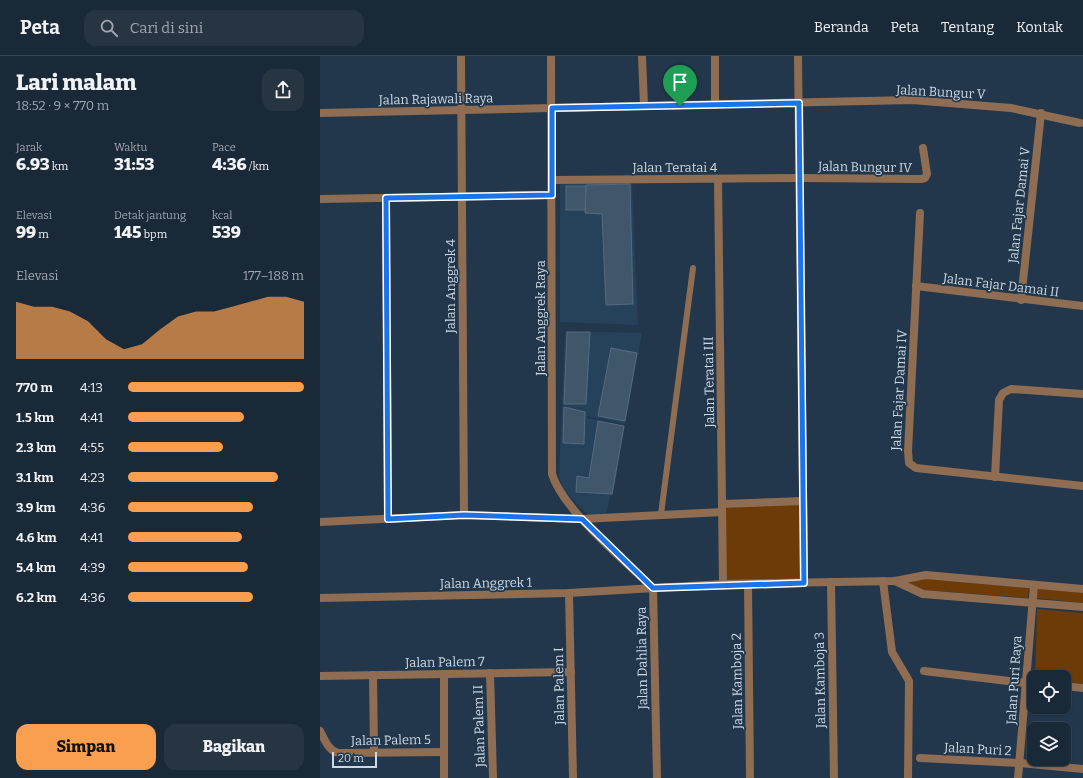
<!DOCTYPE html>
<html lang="id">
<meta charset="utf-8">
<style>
:root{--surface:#1a2938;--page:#273543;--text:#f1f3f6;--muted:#9fa6ae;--line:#384553;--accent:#fa9f4f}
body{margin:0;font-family:Bitter,serif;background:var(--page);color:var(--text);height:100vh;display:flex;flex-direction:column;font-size:15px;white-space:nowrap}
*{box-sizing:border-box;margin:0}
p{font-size:13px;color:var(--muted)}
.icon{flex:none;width:22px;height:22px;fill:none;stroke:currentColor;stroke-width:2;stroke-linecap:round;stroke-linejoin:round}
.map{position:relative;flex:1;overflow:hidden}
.sheet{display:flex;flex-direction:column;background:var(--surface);width:320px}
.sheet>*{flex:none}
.fabs{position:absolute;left:707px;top:614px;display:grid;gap:8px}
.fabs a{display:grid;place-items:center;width:44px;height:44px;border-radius:8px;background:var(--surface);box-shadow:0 1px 3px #0004,0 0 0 1px var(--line);font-size:20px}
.scale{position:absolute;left:12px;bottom:10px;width:45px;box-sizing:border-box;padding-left:4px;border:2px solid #ccd9e5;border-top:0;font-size:11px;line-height:14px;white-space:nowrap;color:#ccd9e5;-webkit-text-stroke:3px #22374b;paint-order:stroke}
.pin{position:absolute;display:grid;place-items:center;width:34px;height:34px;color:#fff;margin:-41px -17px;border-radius:50% 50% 50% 0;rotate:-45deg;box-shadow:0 0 4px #0007}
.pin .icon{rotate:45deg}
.round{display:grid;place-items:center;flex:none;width:42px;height:42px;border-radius:12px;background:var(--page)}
.headline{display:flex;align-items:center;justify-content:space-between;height:68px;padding:0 16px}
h1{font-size:22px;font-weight:800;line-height:30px}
.stats{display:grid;grid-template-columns:repeat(3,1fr);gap:6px;height:68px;padding:4px 16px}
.stats div{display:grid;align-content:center}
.stats b{font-size:17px;font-weight:800}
.stats small{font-size:11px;font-weight:400}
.stats p{font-size:11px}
.chart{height:112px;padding:8px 16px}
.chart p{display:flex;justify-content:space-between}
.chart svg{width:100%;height:72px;margin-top:4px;fill:var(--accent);opacity:.7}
.cta{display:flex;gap:8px;margin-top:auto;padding:8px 16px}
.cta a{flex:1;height:46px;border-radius:12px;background:var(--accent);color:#111;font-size:16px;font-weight:800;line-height:46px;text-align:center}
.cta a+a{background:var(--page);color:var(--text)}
ul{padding:0 16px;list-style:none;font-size:13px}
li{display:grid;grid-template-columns:64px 48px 1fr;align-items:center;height:30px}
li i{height:10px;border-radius:5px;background:var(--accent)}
header{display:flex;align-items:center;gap:24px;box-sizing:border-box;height:56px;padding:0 20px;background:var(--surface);border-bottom:1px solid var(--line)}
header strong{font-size:19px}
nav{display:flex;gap:22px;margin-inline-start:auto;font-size:14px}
.search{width:280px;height:36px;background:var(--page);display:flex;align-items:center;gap:10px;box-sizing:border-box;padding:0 14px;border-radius:12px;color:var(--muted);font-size:15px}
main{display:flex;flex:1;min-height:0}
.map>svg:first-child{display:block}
</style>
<header>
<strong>Peta</strong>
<div class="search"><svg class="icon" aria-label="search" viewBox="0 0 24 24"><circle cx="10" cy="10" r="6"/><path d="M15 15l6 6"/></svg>Cari di sini</div>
<nav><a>Beranda</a><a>Peta</a><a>Tentang</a><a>Kontak</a></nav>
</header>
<main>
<section class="sheet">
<div class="headline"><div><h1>Lari malam</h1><p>18:52 · 9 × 770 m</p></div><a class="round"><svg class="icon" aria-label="share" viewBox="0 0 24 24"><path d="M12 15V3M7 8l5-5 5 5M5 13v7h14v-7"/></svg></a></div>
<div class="stats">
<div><p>Jarak</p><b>6.93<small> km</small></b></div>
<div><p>Waktu</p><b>31:53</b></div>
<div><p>Pace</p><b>4:36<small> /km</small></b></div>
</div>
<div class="stats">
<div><p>Elevasi</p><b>99<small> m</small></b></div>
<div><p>Detak jantung</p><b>145<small> bpm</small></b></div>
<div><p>kcal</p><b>539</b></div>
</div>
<div class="chart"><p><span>Elevasi</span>177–188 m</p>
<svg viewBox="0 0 160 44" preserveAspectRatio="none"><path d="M0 44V9L10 12L20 12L30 15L40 21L50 32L60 38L70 35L80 26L90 18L100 15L110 15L120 12L130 9L140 6L150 6L160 9V44z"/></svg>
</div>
<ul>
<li><b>770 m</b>4:13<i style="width:100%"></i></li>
<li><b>1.5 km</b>4:41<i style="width:66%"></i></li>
<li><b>2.3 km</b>4:55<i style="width:54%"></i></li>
<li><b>3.1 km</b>4:23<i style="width:85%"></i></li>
<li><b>3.9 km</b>4:36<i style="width:71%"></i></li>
<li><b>4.6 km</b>4:41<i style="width:65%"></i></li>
<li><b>5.4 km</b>4:39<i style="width:68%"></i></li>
<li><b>6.2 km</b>4:36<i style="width:71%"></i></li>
</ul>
<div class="cta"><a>Simpan</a><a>Bagikan</a></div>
</section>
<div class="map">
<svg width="763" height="722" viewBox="0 0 763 722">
<rect width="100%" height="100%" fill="#22374b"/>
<!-- built -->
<g fill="#26425a">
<polygon points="312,126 318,269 240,266 240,127"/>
<polygon points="245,275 322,277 305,368 268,360 268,357 267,362 305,370 293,439 290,440 286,460 271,462 245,435 239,421 242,350 268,355 242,350"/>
</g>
<!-- green -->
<g fill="#6d3b08">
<polygon points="480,448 481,524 406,525 406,452"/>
<polygon points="605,522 709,532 708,542 603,534 588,527"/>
<polygon points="718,532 763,537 763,547 716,542"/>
<polygon points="717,553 763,557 763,628 744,625 744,621 715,621"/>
</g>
<!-- building -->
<g fill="#40566b" stroke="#546b81">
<polygon points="310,128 313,248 286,249 282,158 265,157 266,129"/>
<polygon points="246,130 266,130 265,154 246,154"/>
<polygon points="247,276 270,276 266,348 244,348"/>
<polygon points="291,292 317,297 305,365 278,360"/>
<polygon points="244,351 265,356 264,388 243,387"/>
<polygon points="278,365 304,370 292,438 256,436 257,420 269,422"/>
</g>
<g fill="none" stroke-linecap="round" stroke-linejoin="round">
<!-- service -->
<polyline stroke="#8f6d52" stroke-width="6" points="341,458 373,212"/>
<!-- minor -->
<g stroke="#8f6d52" stroke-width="8">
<polyline points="141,0 144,459"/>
<polyline points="322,0 324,50"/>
<polyline points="395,0 395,49"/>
<polyline points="478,0 484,527"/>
<polyline points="232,52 592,44 691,52 760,67"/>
<polyline points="398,123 403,528"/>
<polyline points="232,124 479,122 601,123 605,122 607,118 603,92"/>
<polyline points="66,142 68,463"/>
<polyline points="0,143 232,139"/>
<polyline points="600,157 588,395 589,407 596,412 763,430"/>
<polyline points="596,230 763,250"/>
<polyline points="701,244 721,57"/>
<polyline points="675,421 679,344 683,337 691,333 763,338"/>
<polyline points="402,448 483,445"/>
<polyline points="0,466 144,459 262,463 402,456"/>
<polyline points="563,525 572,596 589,625 588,722"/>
<polyline points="575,525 603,538 763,551"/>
<polyline points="511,526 514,722"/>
<polyline points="428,528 430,722"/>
<polyline points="249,537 253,722"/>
<polyline points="0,542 249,537 403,528 575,525 606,519 763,533"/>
<polyline points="604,615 714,628"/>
<polyline points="170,617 173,722"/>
<polyline points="124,618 124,722"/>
<polyline points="53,619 54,696"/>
<polyline points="0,620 251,616"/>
<polyline points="744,630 763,632"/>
<path d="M 0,675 C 5,684 8,694 18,697 L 124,696"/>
<polyline points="600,702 700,707 763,713"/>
<polyline points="698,722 714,529"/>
</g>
<!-- tertiary -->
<g stroke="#8f6d52" stroke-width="8">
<path d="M 231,0 L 232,418 C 243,454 305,505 333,532 L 337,722"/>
<polyline points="0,57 232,52"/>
</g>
</g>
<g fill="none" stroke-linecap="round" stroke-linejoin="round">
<defs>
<polygon id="route" points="479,47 484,527 333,532 262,463 144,459 68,463 66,142 232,139 232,52"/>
</defs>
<!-- route casing -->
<use href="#route" stroke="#fff" stroke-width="8"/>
<!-- route -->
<use href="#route" stroke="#1a73e8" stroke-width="5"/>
</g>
<g text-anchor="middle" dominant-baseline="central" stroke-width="3.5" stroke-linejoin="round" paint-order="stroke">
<!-- street labels -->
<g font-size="13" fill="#ccd9e5" stroke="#22374b">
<text transform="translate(621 36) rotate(3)">Jalan Bungur V</text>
<text transform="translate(116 43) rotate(-1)">Jalan Rajawali Raya</text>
<text x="355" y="111">Jalan Teratai 4</text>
<text transform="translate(545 111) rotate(1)">Jalan Bungur IV</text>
<text transform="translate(699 149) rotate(-84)">Jalan Fajar Damai V</text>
<text transform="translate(681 229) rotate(7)">Jalan Fajar Damai II</text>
<text transform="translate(130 230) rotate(-90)">Jalan Anggrek 4</text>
<text transform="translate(220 262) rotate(-90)">Jalan Anggrek Raya</text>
<text transform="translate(389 326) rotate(-91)">Jalan Teratai III</text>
<text transform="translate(579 334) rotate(-87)">Jalan Fajar Damai IV</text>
<text transform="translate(166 527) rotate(-1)">Jalan Anggrek 1</text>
<text transform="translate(322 602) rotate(-91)">Jalan Dahlia Raya</text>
<text transform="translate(125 606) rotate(-1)">Jalan Palem 7</text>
<text transform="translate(500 624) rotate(-91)">Jalan Kamboja 3</text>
<text transform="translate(694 624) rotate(-86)">Jalan Puri Raya</text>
<text transform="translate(417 625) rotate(-91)">Jalan Kamboja 2</text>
<text transform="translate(239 630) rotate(-91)">Jalan Palem I</text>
<text transform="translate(159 670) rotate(-92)">Jalan Palem II</text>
<text transform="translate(71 684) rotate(-1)">Jalan Palem 5</text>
<text transform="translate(658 693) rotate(3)">Jalan Puri 2</text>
</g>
</g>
</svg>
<div class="fabs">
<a><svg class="icon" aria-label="locate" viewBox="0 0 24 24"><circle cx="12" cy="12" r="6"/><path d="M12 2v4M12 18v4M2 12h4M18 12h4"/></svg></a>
<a><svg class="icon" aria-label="layers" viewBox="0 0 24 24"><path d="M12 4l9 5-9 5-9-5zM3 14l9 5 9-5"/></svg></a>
</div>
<div class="scale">20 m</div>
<div class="pin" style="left:360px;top:50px;background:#1e9e55"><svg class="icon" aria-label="arrive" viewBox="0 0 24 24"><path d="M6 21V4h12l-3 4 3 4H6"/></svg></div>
</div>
</main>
